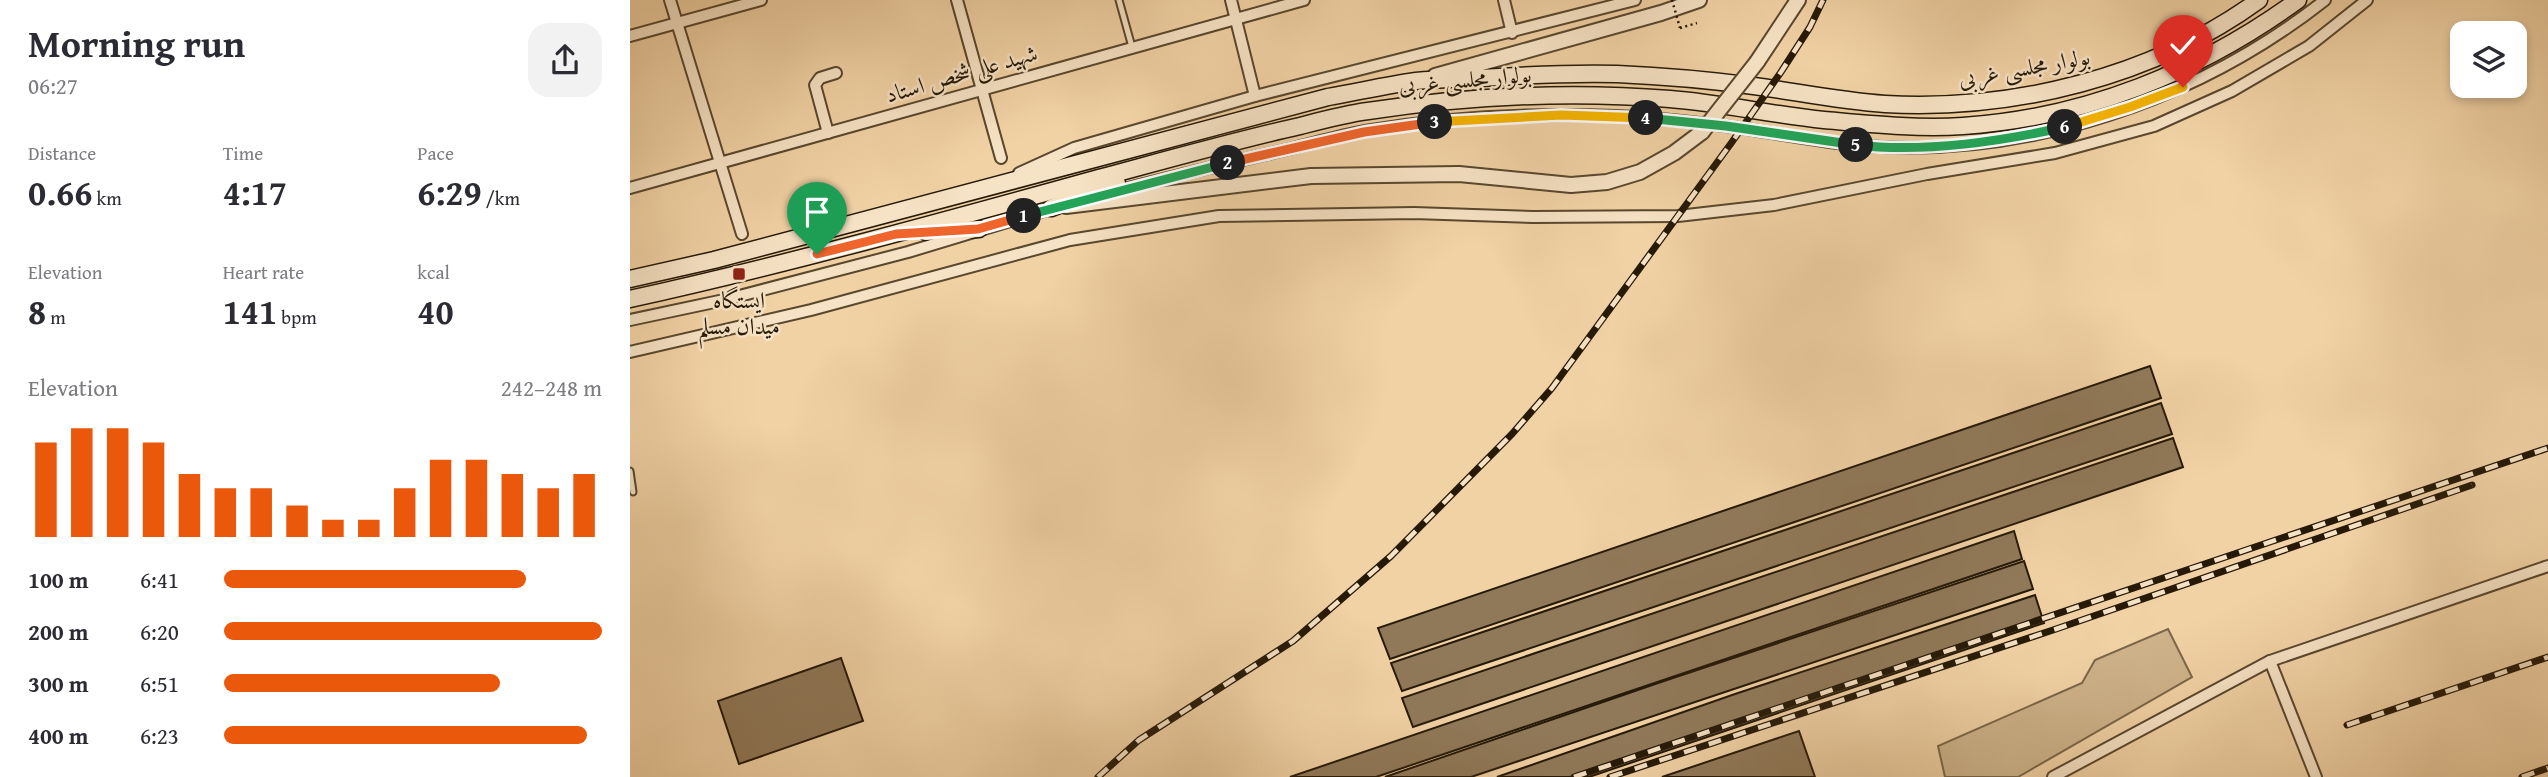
<!DOCTYPE html>
<meta charset="utf-8">
<style>
:root{--surface:#fff;--page:#f2f2f3;--text:#2b2b33;--muted:#7c7c81;--accent:#ea580c}
body{margin:0;font-family:"Gentium Book Plus",Amiri,serif;background:var(--page);color:var(--text);height:100vh;display:flex;flex-direction:column;font-size:26px;white-space:nowrap}
*{box-sizing:border-box;margin:0}
p{font-size:23px;color:var(--muted)}
.icon{flex:none;width:38px;height:38px;fill:none;stroke:currentColor;stroke-width:2;stroke-linecap:round;stroke-linejoin:round}
.map{position:relative;flex:1;overflow:hidden}
.panel{display:flex;flex-direction:column;background:var(--surface);width:630px}
.panel>*{flex:none}
.buttons{position:absolute;left:1820px;top:21px;display:grid;gap:14px}
.buttons a{display:grid;place-items:center;width:77px;height:77px;border-radius:14px;background:var(--surface);box-shadow:0 4px 10px #0003;font-size:35px}
.pin{position:absolute;display:grid;place-items:center;width:60px;height:60px;color:#fff;margin:-72px -30px;border-radius:50% 50% 50% 0;rotate:-45deg;box-shadow:0 0 7px #0007}
.pin .icon{rotate:45deg}
.km{position:absolute;width:35px;height:35px;margin:-18px;border-radius:50%;background:#222;color:#fff;font-size:19px;line-height:35px;text-align:center}
.round{display:grid;place-items:center;flex:none;width:74px;height:74px;border-radius:21px;background:var(--page)}
.overview{display:flex;align-items:center;justify-content:space-between;height:119px;padding:0 28px}
h1{font-size:38px;font-weight:800;line-height:52px}
.stats{display:grid;grid-template-columns:repeat(3,1fr);gap:10px;height:119px;padding:7px 28px}
.stats div{display:grid;align-content:center}
.stats b{font-size:35px;font-weight:800}
.stats small{font-size:19px;font-weight:400}
.stats p{font-size:19px}
.chart{height:196px;padding:14px 28px}
.chart p{display:flex;justify-content:space-between}
.chart svg{width:100%;height:126px;margin-top:7px;stroke:var(--accent);stroke-width:6}
ul{padding:0 28px;list-style:none;font-size:23px}
li{display:grid;grid-template-columns:112px 84px 1fr;align-items:center;height:52px}
li i{height:18px;border-radius:9px;background:var(--accent)}
main{display:flex;flex:1;min-height:0}
.map>svg:first-child{display:block}
</style>
<main>
<section class="panel">
<div class="overview"><div><h1>Morning run</h1><p>06:27</p></div><a class="round"><svg class="icon" aria-label="share" viewBox="0 0 24 24"><path d="M12 15V3M7 8l5-5 5 5M5 13v7h14v-7"/></svg></a></div>
<div class="stats">
<div><p>Distance</p><b>0.66<small> km</small></b></div>
<div><p>Time</p><b>4:17</b></div>
<div><p>Pace</p><b>6:29<small> /km</small></b></div>
</div>
<div class="stats">
<div><p>Elevation</p><b>8<small> m</small></b></div>
<div><p>Heart rate</p><b>141<small> bpm</small></b></div>
<div><p>kcal</p><b>40</b></div>
</div>
<div class="chart"><p><span>Elevation</span>242–248 m</p>
<svg viewBox="0 0 160 44" preserveAspectRatio="none"><path d="M5 44V11M15 44V6M25 44V6M35 44V11M45 44V22M55 44V27M65 44V27M75 44V33M85 44V38M95 44V38M105 44V27M115 44V17M125 44V17M135 44V22M145 44V27M155 44V22"/></svg>
</div>
<ul>
<li><b>100 m</b>6:41<i style="width:80%"></i></li>
<li><b>200 m</b>6:20<i style="width:100%"></i></li>
<li><b>300 m</b>6:51<i style="width:73%"></i></li>
<li><b>400 m</b>6:23<i style="width:96%"></i></li>
</ul>
</section>
<div class="map">
<svg width="1918" height="777" viewBox="0 0 1918 777">
<rect width="100%" height="100%" fill="#f1d2a5"/>
<filter id="stains"><feTurbulence type="fractalNoise" baseFrequency=".00286" numOctaves="4"/><feColorMatrix values="0 0 0 0 .2 0 0 0 0 .09 0 0 0 0 .02 0 0 0 .5 -.17"/></filter>
<radialGradient id="worn" r=".72"><stop offset=".6" stop-color="#630" stop-opacity="0"/><stop offset="1" stop-color="#630" stop-opacity=".3"/></radialGradient>
<!-- green -->
<polygon fill="#ceb38a" stroke="#7a6648" stroke-width="2" points="1538,629 1562,677 1388,777 1315,777 1308,746 1452,683 1465,660"/>
<!-- building -->
<g fill="#907959" stroke="#261907" stroke-width="2">
<polygon points="1520,366 1531,398 760,659 748,628"/>
<polygon points="1531,403 1542,434 772,691 761,663"/>
<polygon points="1543,438 1553,467 783,727 772,698"/>
<polygon points="1384,531 1392,559 746,777 660,777"/>
<polygon points="1394,561 1403,589 841,777 755,777 1031,682"/>
<polygon points="1405,595 1414,623 959,777 867,777 1105,694"/>
<polygon points="211,658 233,721 109,764 88,701"/>
<polygon points="1169,731 1185,777 1032,777"/>
</g>
<g fill="none" stroke-linecap="round" stroke-linejoin="round">
<defs>
<g id="service">
<polyline points="489,0 502,47"/>
<polyline points="0,471 3,492"/>
</g>
<g id="minor">
<polyline points="40,0 112,234"/>
<polyline points="327,0 371,158"/>
<polyline points="601,0 625,96"/>
<polyline points="874,0 882,33"/>
<polyline points="0,36 131,0"/>
<polyline points="198,133 185,85 190,78 206,73"/>
<polyline points="389,173 444,148 625,96 1005,0"/>
<polyline points="0,188 674,0"/>
<path d="M 476,194 C 535,178 595,164 655,150 C 681,144 708,136 735,131 C 799,120 866,115 931,115 C 986,114 1041,119 1095,126 C 1142,132 1187,142 1234,146 C 1398,158 1567,101 1695,0"/>
<polyline points="0,320 94,300 278,252 427,207"/>
<polyline points="0,352 181,310 440,240 589,216 784,213 903,217 1048,216 1144,205 1297,174 1425,153 1524,126 1602,91 1679,46 1737,0"/>
<polyline points="1640,661 1686,777"/>
<polyline points="1423,777 1640,661 1918,566"/>
</g>
<g id="tertiary">
<polyline points="1127,62 1168,0"/>
<polyline points="805,76 1031,13 1069,0"/>
<polyline points="436,206 681,176 829,174 941,185 977,182 1010,172 1044,153 1072,132"/>
</g>
<g id="secondary">
<polyline points="421,208 487,183"/>
<polyline points="296,232 349,229"/>
<path d="M 0,279 L 84,260 L 698,97 C 727,92 757,85 786,81 C 807,79 829,79 850,78 C 895,75 941,73 987,74 C 1032,76 1079,80 1124,86 C 1167,92 1211,101 1255,104 C 1384,111 1523,77 1629,0"/>
<path d="M 0,299 C 158,264 314,221 469,178 C 536,160 603,141 670,126 C 693,120 715,114 738,111 C 838,96 939,91 1040,99 C 1092,103 1143,115 1194,120 C 1240,124 1287,129 1333,126 C 1455,118 1569,72 1668,0"/>
</g>
</defs>
<!-- service casing -->
<use href="#service" stroke="#59472e" stroke-width="9"/>
<!-- minor casing -->
<use href="#minor" stroke="#59472e" stroke-width="14"/>
<!-- tertiary casing -->
<use href="#tertiary" stroke="#59472e" stroke-width="18"/>
<!-- secondary casing -->
<use href="#secondary" stroke="#261907" stroke-width="19"/>
<!-- path -->
<polyline stroke="#261907" stroke-width="2.5" stroke-dasharray="2 3.5" stroke-linecap="butt" points="1050,28 1067,23"/>
<!-- service -->
<use href="#service" stroke="#f6e2c4" stroke-width="5"/>
<!-- minor -->
<use href="#minor" stroke="#f6e2c4" stroke-width="10"/>
<!-- tertiary -->
<use href="#tertiary" stroke="#f6e2c4" stroke-width="14"/>
<!-- secondary -->
<use href="#secondary" stroke="#f6e2c4" stroke-width="16"/>
<defs>
<g id="rail">
<polyline points="1717,725 1918,657"/>
<polyline points="468,777 509,740 663,641 761,556 882,434 922,388 1102,142 1151,72 1180,27 1193,0"/>
<polyline points="944,777 1918,448"/>
<polyline points="980,777 1426,629 1842,485"/>
<polyline points="1892,777 1918,768"/>
</g>
</defs>
<!-- rail casing -->
<use href="#rail" stroke="#261907" stroke-width="7"/>
<!-- rail -->
<use href="#rail" stroke="#f6e2c4" stroke-width="4.5" stroke-dasharray="13" stroke-linecap="butt"/>
<defs>
<polyline id="tertiary-bridge" points="1072,132 1127,62"/>
</defs>
<!-- tertiary-bridge casing -->
<use href="#tertiary-bridge" stroke="#59472e" stroke-width="18" stroke-linecap="butt"/>
<!-- path-bridge -->
<polyline stroke="#261907" stroke-width="2.5" stroke-dasharray="2 3.5" stroke-linecap="butt" points="1042,0 1050,28"/>
<!-- tertiary-bridge -->
<use href="#tertiary-bridge" stroke="#f6e2c4" stroke-width="14"/>
</g>
<g fill="none" stroke-linecap="round" stroke-linejoin="round">
<defs>
<polyline id="split-1" points="187,254 266,234 348,229 394,216"/>
<polyline id="split-2" points="394,216 598,163"/>
<polyline id="split-3" points="598,163 734,132 805,122"/>
<polyline id="split-4" points="805,122 931,115 1016,118"/>
<polyline id="split-5" points="1016,118 1096,126 1226,145"/>
<path id="split-6" d="M 1226,145 C 1294,153 1368,142 1435,127"/>
<polyline id="split-7" points="1435,127 1500,107 1553,87"/>
</defs>
<!-- split-1 casing -->
<use href="#split-1" stroke="#fff" stroke-width="14"/>
<!-- split-2 casing -->
<use href="#split-2" stroke="#fff" stroke-width="14"/>
<!-- split-3 casing -->
<use href="#split-3" stroke="#fff" stroke-width="14"/>
<!-- split-4 casing -->
<use href="#split-4" stroke="#fff" stroke-width="14"/>
<!-- split-5 casing -->
<use href="#split-5" stroke="#fff" stroke-width="14"/>
<!-- split-6 casing -->
<use href="#split-6" stroke="#fff" stroke-width="14"/>
<!-- split-7 casing -->
<use href="#split-7" stroke="#fff" stroke-width="14"/>
<!-- split-1 -->
<use href="#split-1" stroke="#f0652b" stroke-width="9"/>
<!-- split-2 -->
<use href="#split-2" stroke="#22a559" stroke-width="9"/>
<!-- split-3 -->
<use href="#split-3" stroke="#f0652b" stroke-width="9"/>
<!-- split-4 -->
<use href="#split-4" stroke="#f5b400" stroke-width="9"/>
<!-- split-5 -->
<use href="#split-5" stroke="#22a559" stroke-width="9"/>
<!-- split-6 -->
<use href="#split-6" stroke="#22a559" stroke-width="9"/>
<!-- split-7 -->
<use href="#split-7" stroke="#f5b400" stroke-width="9"/>
</g>
<!-- markers -->
<rect fill="#8f2418" stroke="#f6e2c4" stroke-width="2.5" x="102" y="267" width="14" height="14" rx="3.5"/>
<g text-anchor="middle" dominant-baseline="central" stroke-width="5" stroke-linejoin="round" paint-order="stroke">
<!-- street labels -->
<g font-size="23" fill="#261907" stroke="#f6e2c4">
<text transform="translate(1394 67) rotate(-10)">بولوار مجلسی غربی</text>
<text transform="translate(331 73) rotate(-16)">شهید علی شخص استاد</text>
<text transform="translate(835 79) rotate(-5)">بولوار مجلسی غربی</text>
</g>
<!-- poi labels -->
<g font-size="23" fill="#261907" stroke="#f6e2c4">
<text x="109" y="299">ایستگاه<tspan x="109" dy="26">میدان مسلم</tspan></text>
</g>
</g>
<rect width="100%" height="100%" filter="url(#stains)"/>
<rect width="100%" height="100%" fill="url(#worn)"/>
</svg>
<div class="buttons">
<a><svg class="icon" aria-label="layers" viewBox="0 0 24 24"><path d="M12 4l9 5-9 5-9-5zM3 14l9 5 9-5"/></svg></a>
</div>
<div class="pin" style="left:187px;top:254px;background:#1e9e55"><svg class="icon" aria-label="arrive" viewBox="0 0 24 24"><path d="M6 21V4h12l-3 4 3 4H6"/></svg></div>
<div class="pin" style="left:1553px;top:87px;background:#d93025"><svg class="icon" aria-label="check" viewBox="0 0 24 24"><path d="M5 12l5 5 9-10"/></svg></div>
<b class="km" style="left:394px;top:216px">1</b>
<b class="km" style="left:598px;top:163px">2</b>
<b class="km" style="left:805px;top:122px">3</b>
<b class="km" style="left:1016px;top:118px">4</b>
<b class="km" style="left:1226px;top:145px">5</b>
<b class="km" style="left:1435px;top:127px">6</b>
</div>
</main>
